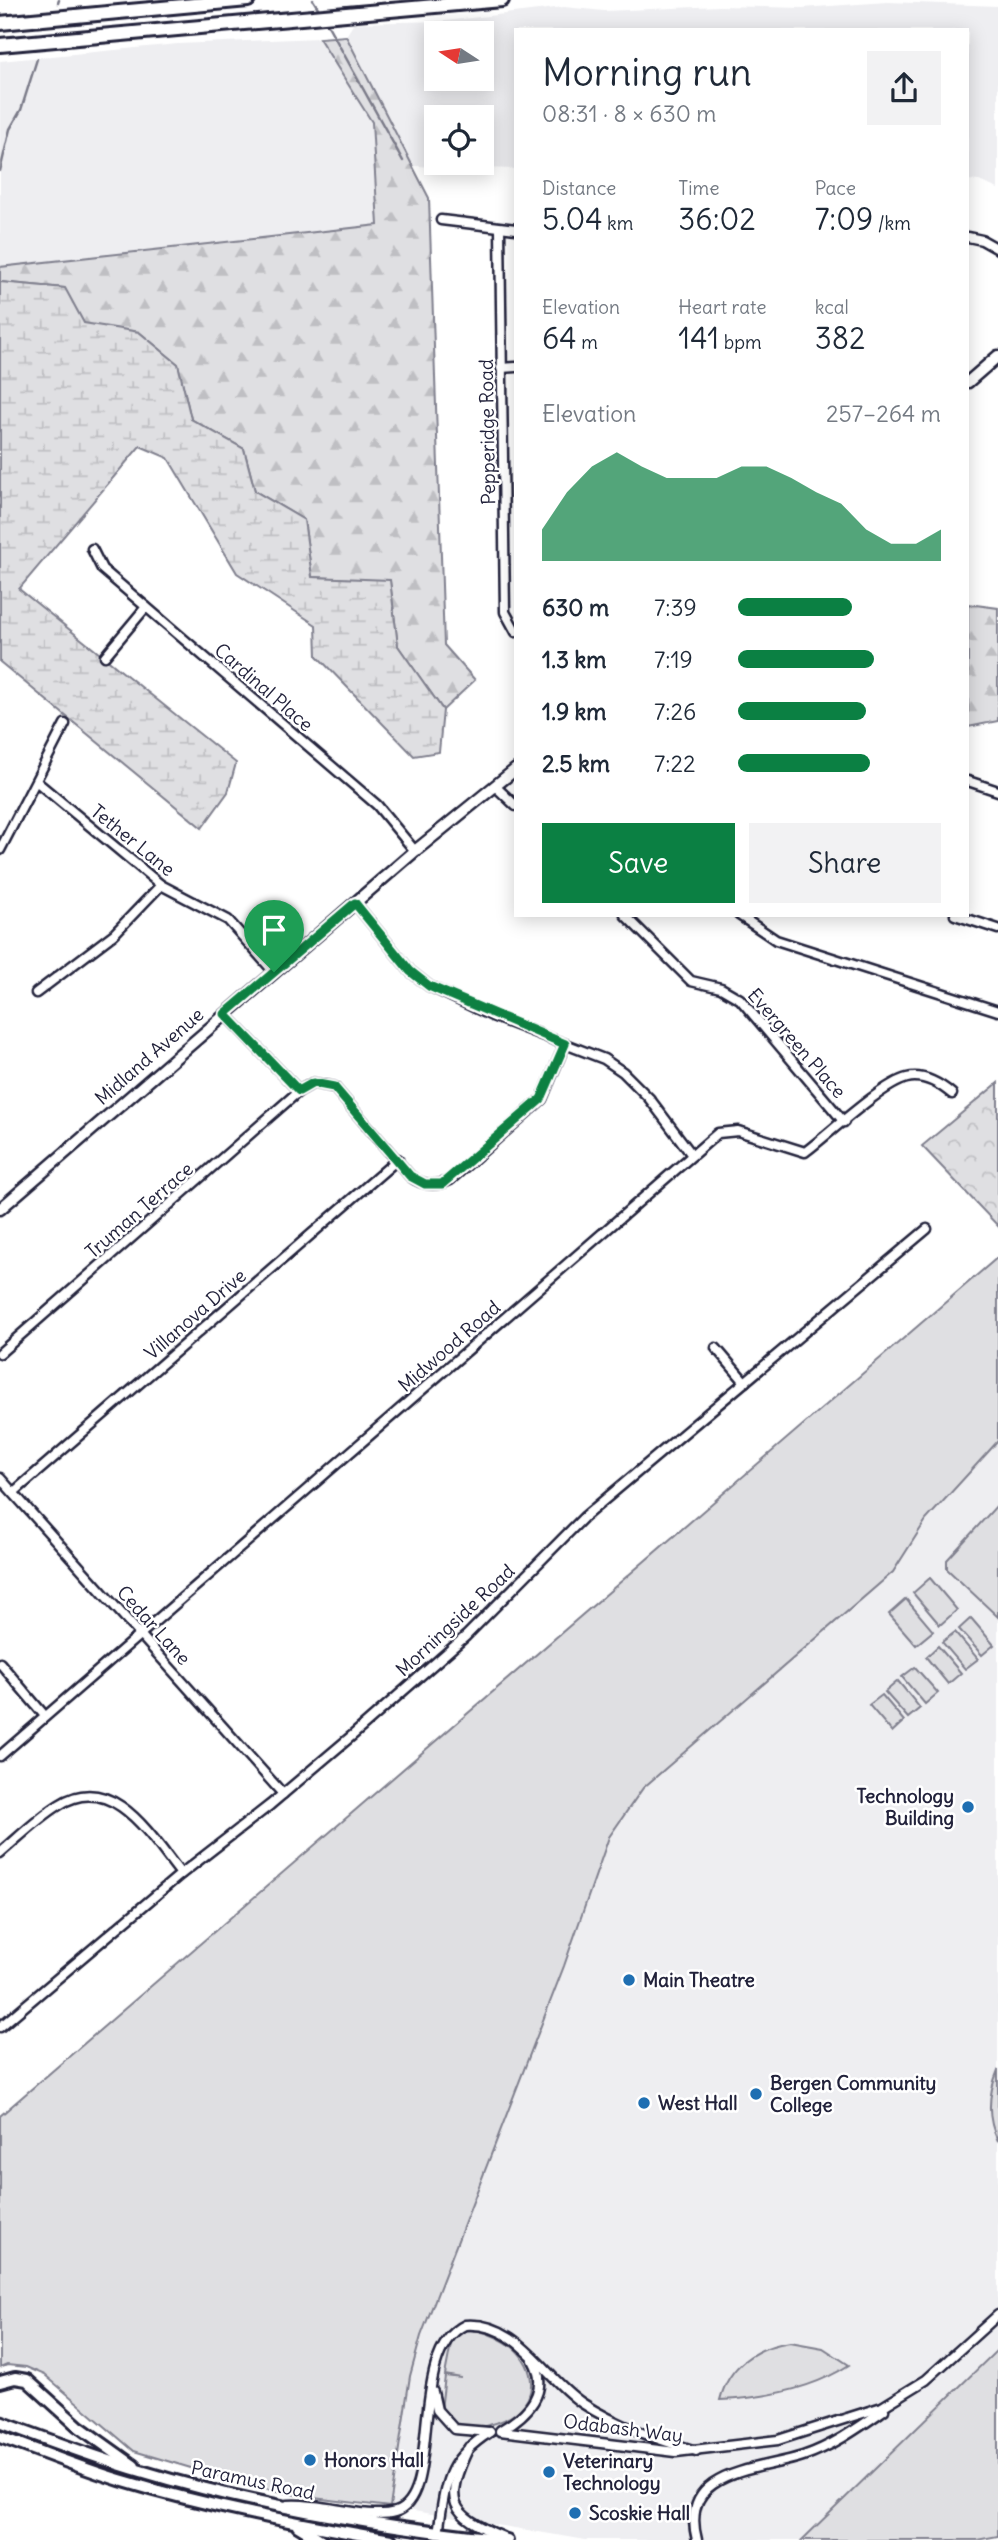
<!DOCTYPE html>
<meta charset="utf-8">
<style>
:root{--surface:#fff;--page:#f2f2f3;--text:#1f2937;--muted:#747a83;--accent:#0b8043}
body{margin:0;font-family:Delius,sans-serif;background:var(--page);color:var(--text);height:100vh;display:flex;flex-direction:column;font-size:26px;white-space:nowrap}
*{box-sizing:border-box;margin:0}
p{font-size:23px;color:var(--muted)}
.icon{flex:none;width:38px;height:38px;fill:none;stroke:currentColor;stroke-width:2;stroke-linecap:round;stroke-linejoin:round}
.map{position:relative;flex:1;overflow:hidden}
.sheet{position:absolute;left:514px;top:28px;width:455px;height:889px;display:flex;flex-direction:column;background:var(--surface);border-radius:0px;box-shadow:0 4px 18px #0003}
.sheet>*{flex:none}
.needle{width:46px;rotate:282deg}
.tools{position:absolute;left:424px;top:21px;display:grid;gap:14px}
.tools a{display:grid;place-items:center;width:70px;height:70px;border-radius:0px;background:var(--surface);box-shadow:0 4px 18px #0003;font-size:35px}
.pin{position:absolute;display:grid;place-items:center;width:60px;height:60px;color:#fff;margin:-72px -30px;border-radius:50% 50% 50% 0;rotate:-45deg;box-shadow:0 0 7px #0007}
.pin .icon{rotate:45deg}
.round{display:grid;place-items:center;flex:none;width:74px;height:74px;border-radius:0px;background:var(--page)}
.head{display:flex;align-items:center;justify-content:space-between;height:119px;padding:0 28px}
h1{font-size:38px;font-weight:600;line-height:52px}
.stats{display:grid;grid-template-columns:repeat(3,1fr);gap:10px;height:119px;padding:7px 28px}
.stats div{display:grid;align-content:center}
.stats b{font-size:30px;font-weight:600}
.stats small{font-size:19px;font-weight:400}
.stats p{font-size:19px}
.chart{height:196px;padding:14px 28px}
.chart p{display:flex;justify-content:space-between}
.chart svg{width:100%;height:126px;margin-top:7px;fill:var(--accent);opacity:.7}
.button{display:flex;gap:14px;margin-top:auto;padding:14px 28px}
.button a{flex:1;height:80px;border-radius:0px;background:var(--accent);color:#fff;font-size:28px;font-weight:600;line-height:80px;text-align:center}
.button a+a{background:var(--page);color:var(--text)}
ul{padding:0 28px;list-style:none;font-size:23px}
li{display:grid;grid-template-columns:112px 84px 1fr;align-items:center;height:52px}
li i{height:18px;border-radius:9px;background:var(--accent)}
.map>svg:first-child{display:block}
</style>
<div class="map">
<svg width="998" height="2540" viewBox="0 0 998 2540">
<defs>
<pattern id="forest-firs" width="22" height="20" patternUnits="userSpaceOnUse" patternTransform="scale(1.75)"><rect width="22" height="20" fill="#dfdfe2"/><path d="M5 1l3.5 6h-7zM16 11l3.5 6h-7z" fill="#bfbfc3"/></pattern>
<pattern id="wetland-marsh" width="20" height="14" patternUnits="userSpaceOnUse" patternTransform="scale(1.75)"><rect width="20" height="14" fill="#dfdfe2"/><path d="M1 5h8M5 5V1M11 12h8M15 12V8" fill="none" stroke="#bfbfc3"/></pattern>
<pattern id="park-crowns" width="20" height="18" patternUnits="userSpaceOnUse" patternTransform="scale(1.75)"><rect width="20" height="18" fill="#dfdfe2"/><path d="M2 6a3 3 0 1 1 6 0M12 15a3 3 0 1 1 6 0" fill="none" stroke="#bfbfc3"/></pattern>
</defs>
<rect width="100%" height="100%" fill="#fff"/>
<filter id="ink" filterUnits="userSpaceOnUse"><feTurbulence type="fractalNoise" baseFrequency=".0143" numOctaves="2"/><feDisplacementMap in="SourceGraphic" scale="14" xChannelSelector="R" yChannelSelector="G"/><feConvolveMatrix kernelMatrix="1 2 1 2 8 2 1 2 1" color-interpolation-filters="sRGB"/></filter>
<g filter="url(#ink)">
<!-- built -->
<g fill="#eeeef1" fill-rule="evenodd">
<path d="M 887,2 L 998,6 L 998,189 L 979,181 L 968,180 L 968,30 L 516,30 L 516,169 L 413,166 L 346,36 L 354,23 L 445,21 L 564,7 L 604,11 L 720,6 L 802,8 ZM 481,33 L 481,79 L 436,79 L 436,33 ZM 481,117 L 481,163 L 436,163 L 436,117 Z"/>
<polygon points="319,38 372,122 378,225 0,267 0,61 178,44"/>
<polygon points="998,1441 998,2349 802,2540 586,2540 390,2507 410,2376 421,2336 564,1966 609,1837 643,1789 893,1572 926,1520"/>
</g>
<!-- green -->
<g fill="#dfdfe2" stroke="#80808e" stroke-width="2">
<polygon points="998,1257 998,1441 926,1520 893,1572 643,1788 609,1837 564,1966 421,2336 410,2376 390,2507 305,2497 241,2483 134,2451 45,2375 26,2367 7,2365 0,2368 0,2116"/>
<polygon points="998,1504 998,1617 947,1569 947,1560"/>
<polygon points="930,1578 957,1610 940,1625 913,1593"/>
<polygon points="906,1599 933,1631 916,1645 889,1614"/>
<polygon points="971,1618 994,1645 982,1655 959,1629"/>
<polygon points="955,1632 978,1659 965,1669 942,1642"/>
<polygon points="938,1646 961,1673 948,1684 926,1657"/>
<polygon points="915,1667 938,1693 925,1704 902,1677"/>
<polygon points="898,1681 920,1708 908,1718 885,1692"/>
<polygon points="882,1695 904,1721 892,1732 869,1705"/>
<path d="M 998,2070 L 998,2141 C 986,2117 988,2094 998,2070 Z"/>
<path d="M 464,2331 C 478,2328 493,2335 505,2342 C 530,2356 542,2390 518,2411 C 505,2423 466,2435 451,2423 C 447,2420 444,2414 441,2410 L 445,2376 L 461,2378 L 445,2375 L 452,2338 Z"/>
<path d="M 790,2342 L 823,2348 L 849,2365 C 811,2390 765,2398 720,2400 C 729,2365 756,2347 790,2342 Z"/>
<polygon points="998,2349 998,2536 977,2540 802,2540"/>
</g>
<!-- forest -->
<g fill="url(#forest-firs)" stroke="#80808e" stroke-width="2">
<polygon points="346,36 429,198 444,645 475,680 443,710 398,646 390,581 312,577 304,520 255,491 244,449 191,419 178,364 139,332 84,324 64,288 0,282 0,267 378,225 372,122 319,38"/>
<polygon points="968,604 998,608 998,721 968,727"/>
</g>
<!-- wetland -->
<polygon fill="url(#wetland-marsh)" stroke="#80808e" stroke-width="2" points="0,282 65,288 84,323 139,332 178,364 191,419 244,449 255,491 304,520 312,577 390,580 398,646 443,710 439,752 414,756 317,656 316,625 237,573 168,458 140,446 19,589 236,763 228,792 202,828 0,662"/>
<!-- park -->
<polygon fill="url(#park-crowns)" stroke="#80808e" stroke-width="2" points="998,1083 998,1226 922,1146"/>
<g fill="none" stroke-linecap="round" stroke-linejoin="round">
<!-- stream -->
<g stroke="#7a7a88" stroke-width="2.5">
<polyline points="313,0 320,11"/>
<polyline points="58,3 59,0"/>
<polyline points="325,20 403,161"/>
<polyline points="0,171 10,129 21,110 37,59"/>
</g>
<defs>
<g id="minor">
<polyline points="441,220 516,229"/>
<polyline points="500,228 505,612 516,632"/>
<polyline points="968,237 982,240 998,249"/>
<polyline points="501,368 516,367"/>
<polyline points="92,549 102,569 377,805 415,851"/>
<polyline points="105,656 146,607"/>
<polyline points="968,781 998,791"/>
<polyline points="37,782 161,885 228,920 274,972"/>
<polyline points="495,786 516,806"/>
<polyline points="0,850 65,724"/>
<polyline points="355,903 410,971 429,986 492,1016 604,1059 623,1072 649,1098 692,1155"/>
<polyline points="625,915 691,981 721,988 740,999 844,1122"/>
<polyline points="739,915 776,940 998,1011"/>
<polyline points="955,915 998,929"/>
<polyline points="36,993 114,934 161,885"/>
<path d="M 225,1014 L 299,1091 L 313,1083 L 334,1087 L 410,1176 C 423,1186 435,1187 450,1180 L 542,1099 L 565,1044"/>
<polyline points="716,1348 745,1382"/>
<polyline points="0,1353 299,1091"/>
<polyline points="0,1478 283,1794"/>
<polyline points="14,1492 398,1159"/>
<polyline points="0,1663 45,1716"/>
<path d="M 0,1756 L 718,1133 L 738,1131 L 805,1152 C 828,1135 882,1084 907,1078 C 923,1074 940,1084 952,1094"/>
<path d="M 0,1853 C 19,1837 38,1818 59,1805 C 113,1770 152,1838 181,1874"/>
<polyline points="0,2027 181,1874 270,1805 354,1734 466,1636 584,1517 927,1229"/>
<polyline points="433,2392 437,2410 454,2429 489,2432"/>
<path d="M 501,2430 C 527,2415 551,2392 533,2360"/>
<polyline points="500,2431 676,2452 778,2440 882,2407 926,2380 998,2315"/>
<path d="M 469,2447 C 443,2502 449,2514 503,2537"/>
<path d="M 288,2505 C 320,2502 368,2520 395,2512 C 444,2498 406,2353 465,2325 C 518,2321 543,2377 582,2403 C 617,2426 656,2439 696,2451"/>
<path d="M 438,2533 C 446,2482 445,2461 490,2432"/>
<path d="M 697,2540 C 678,2469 758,2471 803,2456 C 833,2446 858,2428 884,2410"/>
</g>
<g id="tertiary">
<polyline points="968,382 998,356"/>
<polyline points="0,1209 415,851 516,769"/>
</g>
<g id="secondary">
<polyline points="0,2382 15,2378 27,2380 78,2426 134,2466"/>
<path d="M 0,2422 C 47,2439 93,2457 141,2471 C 259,2507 384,2527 507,2540"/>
<path d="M 0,2437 C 40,2451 80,2468 120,2480 C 209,2507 300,2524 391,2540"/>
<polyline points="298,2526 321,2540"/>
</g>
<g id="trunk">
<polyline points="0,23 248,0"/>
<polyline points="0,45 502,0"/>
</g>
</defs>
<!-- minor casing -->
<use href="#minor" stroke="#22223b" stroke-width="13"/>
<!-- tertiary casing -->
<use href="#tertiary" stroke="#22223b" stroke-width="15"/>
<!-- secondary casing -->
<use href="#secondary" stroke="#22223b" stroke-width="16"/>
<!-- trunk casing -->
<use href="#trunk" stroke="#22223b" stroke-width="18"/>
<!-- minor -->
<use href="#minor" stroke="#fff" stroke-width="8"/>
<!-- tertiary -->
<use href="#tertiary" stroke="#fff" stroke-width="10"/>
<!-- secondary -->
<use href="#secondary" stroke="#fff" stroke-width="10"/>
<!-- trunk -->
<use href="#trunk" stroke="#fff" stroke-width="12"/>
</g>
</g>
<g fill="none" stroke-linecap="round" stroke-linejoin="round" filter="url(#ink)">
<defs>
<polygon id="route" points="355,903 410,971 429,986 565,1044 541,1099 442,1184 425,1184 410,1176 334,1087 313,1083 299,1091 225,1014"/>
</defs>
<!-- route casing -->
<use href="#route" stroke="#fff" stroke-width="14"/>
<!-- route -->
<use href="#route" stroke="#0b8043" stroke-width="9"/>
</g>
<!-- markers -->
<g fill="#1f6fb2" stroke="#fff" stroke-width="2.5">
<circle cx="968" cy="1807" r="7"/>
<circle cx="629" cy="1980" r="7"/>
<circle cx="756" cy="2094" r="7"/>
<circle cx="644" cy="2103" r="7"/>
<circle cx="310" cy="2460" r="7"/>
<circle cx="549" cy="2472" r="7"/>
<circle cx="575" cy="2513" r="7"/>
</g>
<g text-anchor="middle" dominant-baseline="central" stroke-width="5" stroke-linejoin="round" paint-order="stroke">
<!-- street labels -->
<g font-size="19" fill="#22223b" stroke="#fff">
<text transform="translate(487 432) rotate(-91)">Pepperidge Road</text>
<text transform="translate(264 687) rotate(41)">Cardinal Place</text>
<text transform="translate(133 840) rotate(39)">Tether Lane</text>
<text transform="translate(797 1043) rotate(49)">Evergreen Place</text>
<text transform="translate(149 1056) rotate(-41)">Midland Avenue</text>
<text transform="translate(139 1210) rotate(-41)">Truman Terrace</text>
<text transform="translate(195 1314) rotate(-41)">Villanova Drive</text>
<text transform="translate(449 1346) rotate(-41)">Midwood Road</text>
<text transform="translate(455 1620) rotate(-43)">Morningside Road</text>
<text transform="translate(154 1625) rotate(48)">Cedar Lane</text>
<text transform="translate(623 2428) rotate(7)">Odabash Way</text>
<text transform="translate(253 2480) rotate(12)">Paramus Road</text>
</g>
<!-- poi labels -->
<g font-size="19" font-weight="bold" fill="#22223b" stroke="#fff" text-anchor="start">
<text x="954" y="1796" text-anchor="end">Technology<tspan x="954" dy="22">Building</tspan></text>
<text x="643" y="1980">Main Theatre</text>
<text x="770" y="2083">Bergen Community<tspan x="770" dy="22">College</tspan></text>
<text x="658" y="2103">West Hall</text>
<text x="324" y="2460">Honors Hall</text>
<text x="563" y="2461">Veterinary<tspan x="563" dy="22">Technology</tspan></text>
<text x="589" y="2513">Scoskie Hall</text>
</g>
</g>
</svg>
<div class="tools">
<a><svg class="needle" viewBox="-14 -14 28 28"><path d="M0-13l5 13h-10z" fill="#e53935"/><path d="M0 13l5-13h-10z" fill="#747a83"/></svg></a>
<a><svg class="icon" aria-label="locate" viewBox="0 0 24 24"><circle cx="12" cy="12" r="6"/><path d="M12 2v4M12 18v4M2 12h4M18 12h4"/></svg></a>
</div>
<div class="pin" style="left:274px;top:972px;background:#1e9e55"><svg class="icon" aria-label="arrive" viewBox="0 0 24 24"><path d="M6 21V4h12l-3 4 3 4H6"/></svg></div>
<section class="sheet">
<div class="head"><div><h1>Morning run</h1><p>08:31 · 8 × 630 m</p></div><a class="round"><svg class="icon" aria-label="share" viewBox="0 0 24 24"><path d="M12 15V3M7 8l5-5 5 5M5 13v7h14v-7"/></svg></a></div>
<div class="stats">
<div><p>Distance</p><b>5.04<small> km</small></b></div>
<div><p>Time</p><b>36:02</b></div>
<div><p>Pace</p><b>7:09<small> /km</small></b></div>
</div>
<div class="stats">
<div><p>Elevation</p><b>64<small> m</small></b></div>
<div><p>Heart rate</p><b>141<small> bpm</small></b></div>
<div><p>kcal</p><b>382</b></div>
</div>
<div class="chart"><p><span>Elevation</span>257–264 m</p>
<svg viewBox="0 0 160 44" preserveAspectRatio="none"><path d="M0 44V33L10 20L20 11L30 6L40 11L50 15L60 15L70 15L80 11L90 11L100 15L110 20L120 24L130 33L140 38L150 38L160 33V44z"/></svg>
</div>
<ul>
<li><b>630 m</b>7:39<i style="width:56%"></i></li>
<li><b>1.3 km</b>7:19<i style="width:67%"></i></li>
<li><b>1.9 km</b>7:26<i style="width:63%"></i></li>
<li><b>2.5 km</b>7:22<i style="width:65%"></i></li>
</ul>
<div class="button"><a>Save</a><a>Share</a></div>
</section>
</div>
